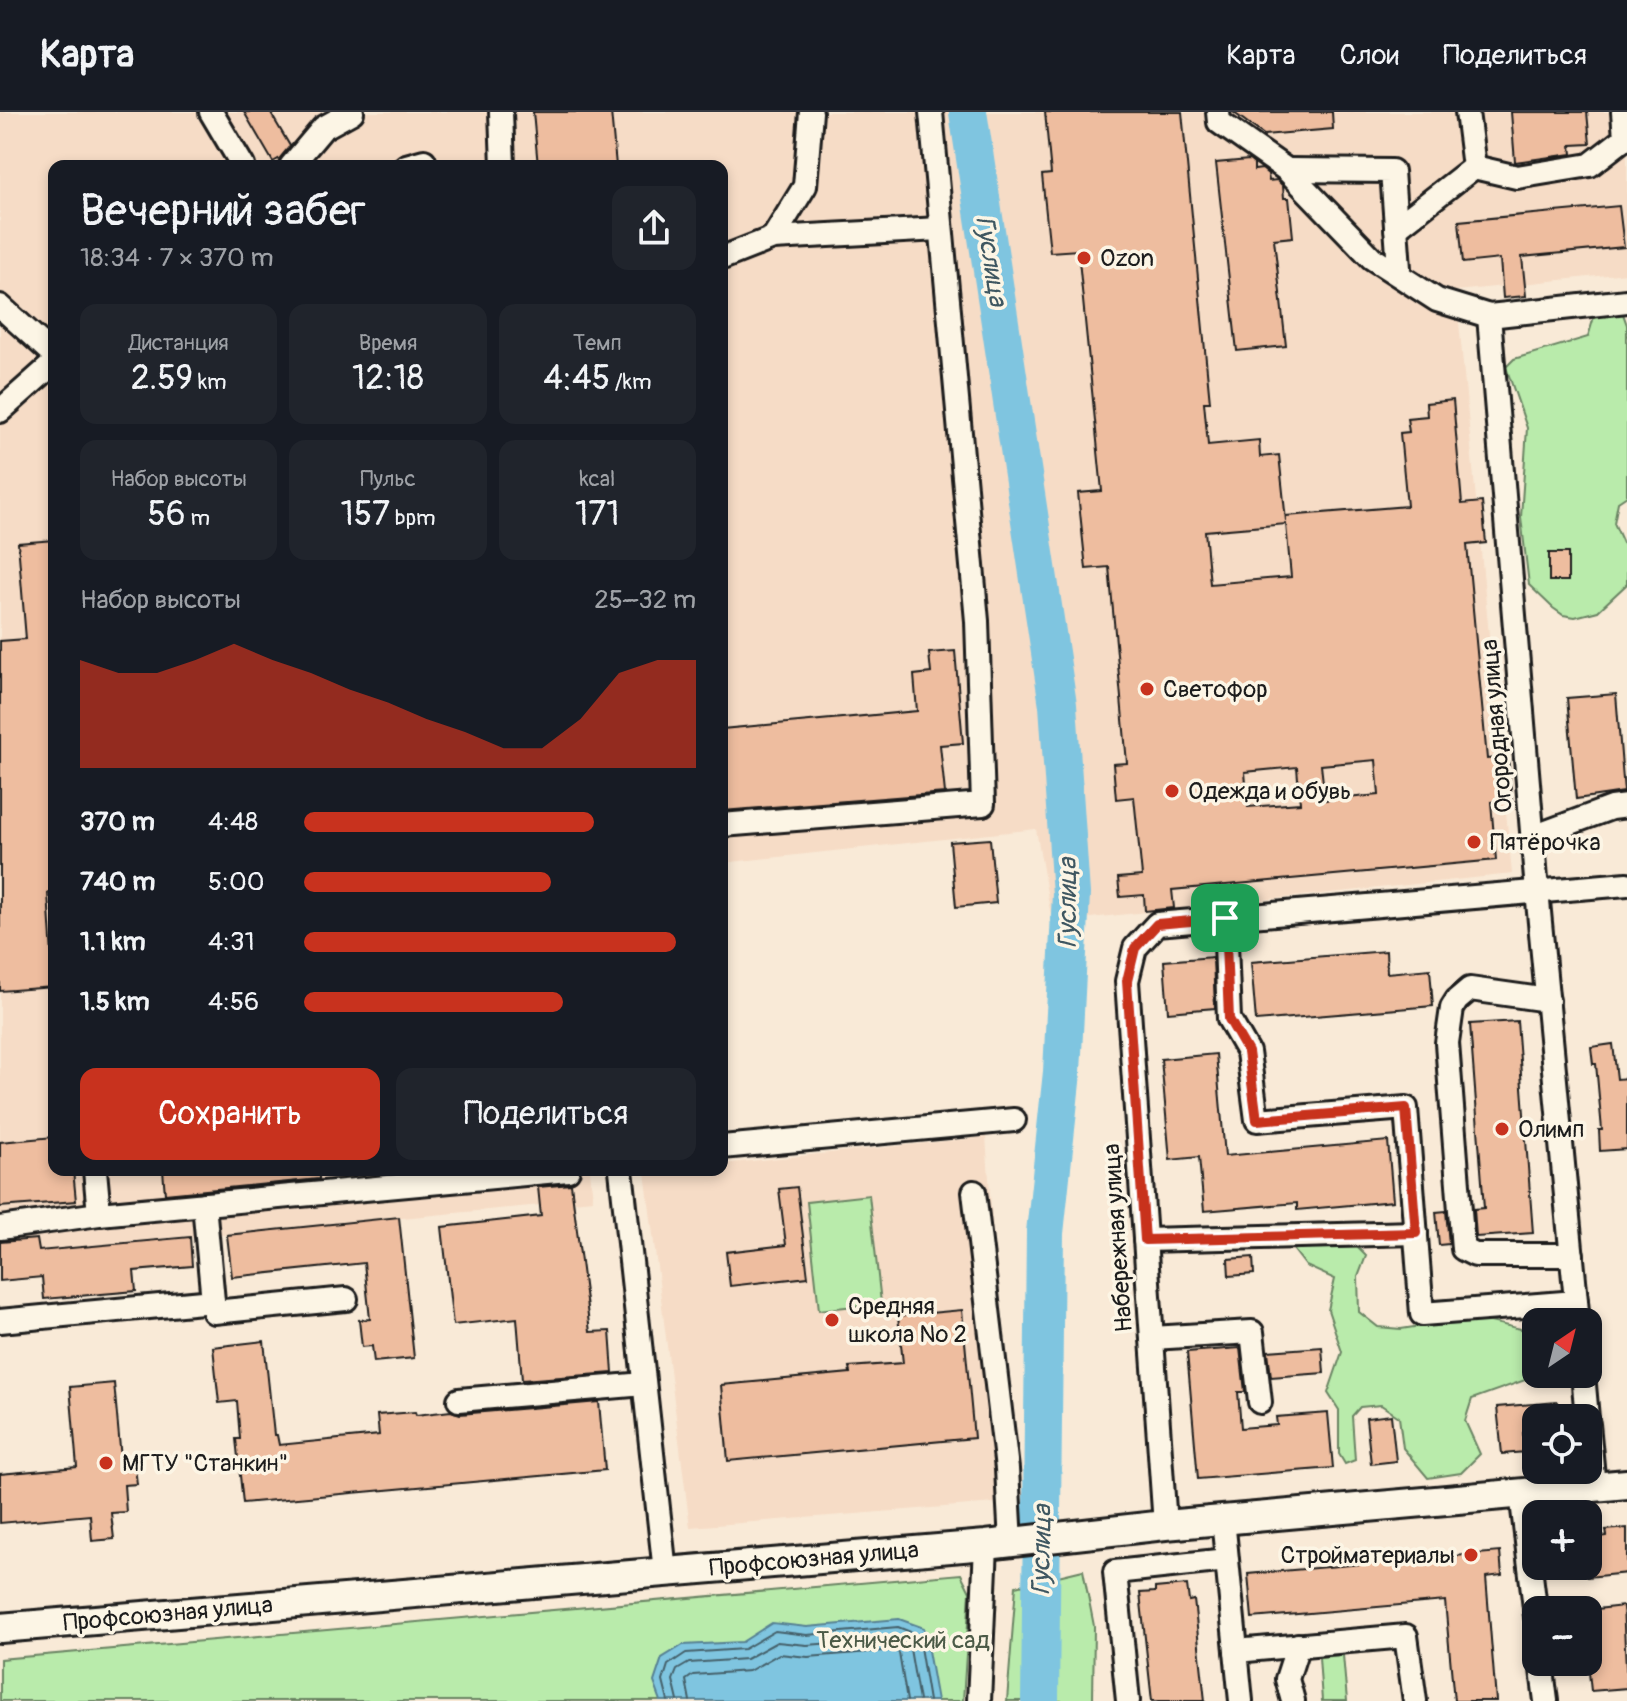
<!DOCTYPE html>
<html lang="ru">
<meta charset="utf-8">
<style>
:root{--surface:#171b24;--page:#20242c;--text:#f1f3f6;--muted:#9ea1a6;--line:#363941;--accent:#c8321e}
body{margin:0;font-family:Pangolin,sans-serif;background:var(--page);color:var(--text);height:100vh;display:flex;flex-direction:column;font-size:30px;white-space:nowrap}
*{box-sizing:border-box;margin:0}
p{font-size:26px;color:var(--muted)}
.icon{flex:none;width:44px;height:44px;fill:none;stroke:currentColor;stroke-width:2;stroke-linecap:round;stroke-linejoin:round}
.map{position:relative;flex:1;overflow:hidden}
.side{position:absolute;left:48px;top:48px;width:680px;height:1016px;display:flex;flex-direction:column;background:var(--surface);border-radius:16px;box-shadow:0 4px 12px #0003}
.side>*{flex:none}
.needle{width:52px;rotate:35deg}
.controls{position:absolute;left:1522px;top:1196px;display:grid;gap:16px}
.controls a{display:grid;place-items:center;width:80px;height:80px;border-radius:16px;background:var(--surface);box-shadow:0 4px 12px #0003;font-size:40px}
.pin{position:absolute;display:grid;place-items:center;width:68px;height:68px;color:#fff;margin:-34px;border-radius:16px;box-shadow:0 4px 12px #0006}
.round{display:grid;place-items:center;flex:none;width:84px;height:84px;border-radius:16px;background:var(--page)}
.head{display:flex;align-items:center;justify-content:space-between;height:136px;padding:0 32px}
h1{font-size:44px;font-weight:600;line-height:60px}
.stats{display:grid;grid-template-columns:repeat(3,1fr);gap:12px;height:136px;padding:8px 32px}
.stats div{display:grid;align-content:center;border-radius:16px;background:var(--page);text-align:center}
.stats b{font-size:34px;font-weight:600}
.stats small{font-size:22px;font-weight:400}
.stats p{font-size:22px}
.chart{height:224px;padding:16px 32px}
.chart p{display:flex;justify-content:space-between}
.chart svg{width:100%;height:144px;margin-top:8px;fill:var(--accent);opacity:.7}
.action{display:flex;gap:16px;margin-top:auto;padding:16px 32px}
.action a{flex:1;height:92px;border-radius:16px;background:var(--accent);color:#fff;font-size:32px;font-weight:600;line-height:92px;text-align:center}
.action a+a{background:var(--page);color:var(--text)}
ul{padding:0 32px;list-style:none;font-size:26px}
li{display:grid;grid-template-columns:128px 96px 1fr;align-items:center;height:60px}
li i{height:20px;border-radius:10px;background:var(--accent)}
header{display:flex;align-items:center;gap:48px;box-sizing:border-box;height:112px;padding:0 40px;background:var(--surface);border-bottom:2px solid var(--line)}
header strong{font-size:38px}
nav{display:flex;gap:44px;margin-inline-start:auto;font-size:28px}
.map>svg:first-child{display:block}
</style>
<header>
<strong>Карта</strong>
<nav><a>Карта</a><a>Слои</a><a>Поделиться</a></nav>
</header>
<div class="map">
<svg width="1627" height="1589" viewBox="0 0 1627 1589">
<rect width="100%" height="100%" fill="#f9ead7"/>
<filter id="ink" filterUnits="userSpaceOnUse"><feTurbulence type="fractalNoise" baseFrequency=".0125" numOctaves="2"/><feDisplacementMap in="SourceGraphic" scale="16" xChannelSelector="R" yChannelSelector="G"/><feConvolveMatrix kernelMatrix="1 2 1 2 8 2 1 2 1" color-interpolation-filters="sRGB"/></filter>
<g filter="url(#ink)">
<!-- built -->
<g fill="#f6dcc6">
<polygon points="0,0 1627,0 1627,161 1456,179 1512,762 1052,810 1036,717 722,751 722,54 54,54 54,1058 590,1058 593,1088 0,1144"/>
<polygon points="986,1025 1010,1357 995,1360 995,1391 690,1415 645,1060 722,1058 722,1052"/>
</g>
<!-- green -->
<g fill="#b9ebab" stroke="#6a8464" stroke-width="2">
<polygon points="1596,198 1623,202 1627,213 1627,384 1618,390 1614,411 1627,440 1627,472 1598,499 1575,505 1563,503 1553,496 1529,473 1521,405 1527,316 1506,255 1514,247 1588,225"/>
<polygon points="869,1083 881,1191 819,1198 807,1090"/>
<polygon points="1354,1132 1366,1144 1358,1165 1359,1200 1378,1215 1401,1217 1473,1206 1530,1219 1536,1230 1536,1262 1542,1262 1472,1287 1465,1309 1480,1342 1461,1361 1428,1366 1403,1336 1399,1305 1381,1293 1360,1295 1352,1304 1355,1348 1345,1352 1339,1342 1339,1298 1328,1281 1342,1240 1328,1198 1335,1167 1306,1154 1293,1137"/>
<polygon points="1083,1458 1094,1514 1093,1589 1007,1589 1016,1474"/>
<polygon points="961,1462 970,1480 963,1589 0,1589 0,1547"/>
<polygon points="1343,1543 1347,1589 1322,1589 1319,1545"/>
</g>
<!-- water -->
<polygon fill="#7fc5e0" stroke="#578192" stroke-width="2" points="899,1507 924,1516 937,1589 661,1589 654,1570 662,1546 683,1533 742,1530 772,1511 807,1515"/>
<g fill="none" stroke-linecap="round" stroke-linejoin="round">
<!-- shore -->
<g stroke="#44606a" stroke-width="2">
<polyline points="668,1589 663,1569 668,1553 686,1541 744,1537 775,1519 807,1523 898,1515 918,1523 929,1589"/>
<polyline points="678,1589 673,1568 677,1558 689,1551 746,1547 777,1530 807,1533 897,1526 909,1531 919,1589"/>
<polyline points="690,1589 686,1568 693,1563 749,1559 779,1542 808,1545 895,1538 899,1541 907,1589"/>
</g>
<!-- river -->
<polyline stroke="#7fc5e0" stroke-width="38" points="968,0 1058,593 1071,782 1062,960 1045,1121 1040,1589"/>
</g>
<!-- building -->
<g fill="#eebd9f" stroke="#1c1c1c" stroke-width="2" fill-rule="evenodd">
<polygon points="244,0 270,0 290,34 280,46 273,50"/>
<polygon points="533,0 611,0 616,54 538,54"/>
<path d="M 1045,0 L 1182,0 L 1210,290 L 1204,290 L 1208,333 L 1259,328 L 1260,345 L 1279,343 L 1286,409 L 1286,404 L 1407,394 L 1400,321 L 1409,320 L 1407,306 L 1427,304 L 1426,291 L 1453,288 L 1462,392 L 1482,390 L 1486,431 L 1467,433 L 1487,647 L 1508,645 L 1512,688 L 1491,690 L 1496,748 L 1172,778 L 1174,796 L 1145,799 L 1144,783 L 1120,785 L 1118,766 L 1142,764 L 1134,685 L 1116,687 L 1113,652 L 1127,651 L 1109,455 L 1086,457 L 1078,381 L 1102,379 L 1078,138 L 1050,140 L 1042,63 L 1051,62 ZM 1286,412 L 1291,465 L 1210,472 L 1205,419 ZM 1376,648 L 1379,683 L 1325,688 L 1321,653 ZM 1297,655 L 1300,691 L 1248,695 L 1245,660 Z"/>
<polygon points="1233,0 1332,0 1333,17 1264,23"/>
<polygon points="1511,0 1587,0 1590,32 1571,33 1572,42 1515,50"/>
<polygon points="1249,48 1254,52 1254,58 1262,57 1268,62 1269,69 1277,68 1283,74 1284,86 1289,86 1293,125 1274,127 1286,234 1237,239 1216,51"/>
<polygon points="1619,94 1624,135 1522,145 1526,184 1503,186 1500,147 1463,151 1459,109"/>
<polygon points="54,428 54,781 48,781 54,875 0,879 0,529 26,527 18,431"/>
<rect x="1549" y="441" width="19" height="28"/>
<polygon points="955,539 963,631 940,633 945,681 722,699 722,617 917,599 914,563 931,561 929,541"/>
<polygon points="1616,582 1624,680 1576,687 1567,586"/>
<polygon points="990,727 996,791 956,795 950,730"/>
<polygon points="1386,839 1387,861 1430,857 1433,894 1256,909 1251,850"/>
<polygon points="1213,845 1215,896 1168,900 1164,849"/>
<polygon points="1517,909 1533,1121 1476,1125 1474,1097 1484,1096 1470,912"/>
<polygon points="1613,932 1617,967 1627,966 1627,1037 1600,1039 1599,1018 1602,1018 1596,952 1593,952 1591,935"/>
<polygon points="1216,942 1225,1044 1388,1029 1393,1089 1297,1098 1297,1091 1204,1099 1199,1045 1170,1048 1161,947"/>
<polygon points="54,1025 54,1058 73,1058 76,1089 0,1095 0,1030"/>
<polygon points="163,1058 319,1058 319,1067 165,1082"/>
<polygon points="571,1072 590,1220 610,1219 613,1261 522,1268 517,1206 453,1213 442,1115 541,1104 538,1075"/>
<polygon points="797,1075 808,1165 730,1174 726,1140 786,1133 779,1077"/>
<polygon points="1446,1099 1449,1132 1439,1133 1436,1100"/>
<polygon points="399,1105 414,1246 374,1250 372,1234 362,1235 359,1208 370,1207 364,1151 232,1165 227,1123"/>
<polygon points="190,1125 192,1154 134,1159 136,1179 44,1187 42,1165 0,1169 0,1130 37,1127 39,1139"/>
<polygon points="1253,1145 1254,1162 1229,1164 1228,1147"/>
<polygon points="962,1198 974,1326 728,1349 721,1273 850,1261 849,1255 903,1251 898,1204"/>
<polygon points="264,1229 274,1323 277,1323 279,1333 379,1323 377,1303 415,1300 416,1303 451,1299 460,1302 599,1290 605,1358 243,1391 236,1327 240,1327 237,1289 219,1291 213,1235"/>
<polygon points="1322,1235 1324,1261 1271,1265 1268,1239"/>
<polygon points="1240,1236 1245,1280 1238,1280 1241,1316 1277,1313 1276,1305 1328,1301 1333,1356 1198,1367 1187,1240"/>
<polygon points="114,1271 121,1347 134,1346 137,1372 124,1373 126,1400 111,1401 114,1427 92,1429 90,1403 0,1411 0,1362 77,1355 70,1275"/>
<polygon points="1557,1290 1559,1306 1536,1306 1536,1320 1523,1321 1525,1340 1502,1342 1497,1295"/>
<polygon points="1391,1303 1396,1349 1371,1352 1366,1306"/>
<polygon points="1627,1416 1627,1461 1588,1465 1588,1427 1607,1424 1606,1418"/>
<polygon points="1500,1440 1502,1463 1486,1465 1496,1589 1454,1589 1445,1489 1252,1506 1248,1462"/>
<polygon points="1187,1473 1189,1489 1194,1488 1205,1589 1152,1589 1140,1481 1155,1480 1155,1476"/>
<polygon points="1623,1494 1627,1576 1591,1579 1588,1551 1588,1498"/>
</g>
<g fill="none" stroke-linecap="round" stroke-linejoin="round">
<defs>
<g id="minor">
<polyline points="211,0 243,54"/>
<polyline points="501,0 503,54"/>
<polyline points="1218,0 1219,10 1287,58 1372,146 1437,188 1489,204 1627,189"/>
<polyline points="1467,0 1474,55"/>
<polyline points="291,54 323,16 352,0"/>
<polyline points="406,54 424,49"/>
<polyline points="1287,58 1392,59 1399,156"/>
<polyline points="1396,116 1474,55 1517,65 1590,53 1625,26 1623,0"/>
<polyline points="773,126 805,74 811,0"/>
<polyline points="722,146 773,126 940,117"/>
<polyline points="0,194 54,243"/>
<polyline points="1489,204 1537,779 1578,1210"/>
<polyline points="0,299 54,251"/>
<polyline points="722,713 983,692 977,509 931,0"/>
<polyline points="1533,725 1611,696 1627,694"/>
<polyline points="1225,806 1229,907 1248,940 1257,1008 1406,996 1422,1202 1576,1190"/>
<polyline points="1548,888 1470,877 1457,888 1452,896 1447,931 1463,1137 1475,1143 1572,1143"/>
<polyline points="722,1035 1014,1008"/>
<polyline points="95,1058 99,1102"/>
<polyline points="621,1058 665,1460"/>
<polyline points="974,1080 1007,1357 1011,1431"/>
<polyline points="204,1092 214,1200 346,1187"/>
<polyline points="0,1116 99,1102 568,1058"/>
<polyline points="1145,1128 1416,1121"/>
<polyline points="0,1209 213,1189"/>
<polyline points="1152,1226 1252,1220 1260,1290"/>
<polyline points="1583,1262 1587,1306"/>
<polyline points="459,1288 644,1272"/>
<polyline points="1588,1312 1594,1375"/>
<polyline points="1521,1381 1536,1504"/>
<polyline points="1223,1407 1241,1589"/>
<polyline points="1165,1413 1127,869 1135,836 1157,812 1627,772"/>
<polyline points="1236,1539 1406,1524 1415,1589"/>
<polyline points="1541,1550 1546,1589"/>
<polyline points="979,1589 986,1433"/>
<polyline points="1128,1589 1115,1460 1227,1448"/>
<polyline points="1293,1589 1287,1567 1298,1533"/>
</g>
<polyline id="major" points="0,1516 986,1433 1165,1413 1627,1372"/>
</defs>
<!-- minor casing -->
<use href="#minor" stroke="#1c1c1c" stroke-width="28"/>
<!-- major casing -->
<use href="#major" stroke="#1c1c1c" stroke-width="34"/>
<!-- minor -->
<use href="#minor" stroke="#fcf5e5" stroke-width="22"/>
<!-- major -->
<use href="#major" stroke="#fcf5e5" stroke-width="28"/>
</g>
</g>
<g fill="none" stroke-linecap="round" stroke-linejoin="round" filter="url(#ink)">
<defs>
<polygon id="route" points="1225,806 1229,907 1248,940 1257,1008 1406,996 1416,1121 1145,1128 1127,869 1135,836 1157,812"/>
</defs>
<!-- route casing -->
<use href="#route" stroke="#fff" stroke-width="16"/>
<!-- route -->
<use href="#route" stroke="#c8321e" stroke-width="10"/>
</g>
<!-- markers -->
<g fill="#c8321e" stroke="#fcf5e5" stroke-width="3">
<circle cx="1084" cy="146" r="8"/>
<circle cx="1147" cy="577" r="8"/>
<circle cx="1172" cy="679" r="8"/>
<circle cx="1474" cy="730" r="8"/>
<circle cx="1502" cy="1017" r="8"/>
<circle cx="832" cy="1208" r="8"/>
<circle cx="106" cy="1351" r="8"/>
<circle cx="1471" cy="1443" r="8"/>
</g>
<g text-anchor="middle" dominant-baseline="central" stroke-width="7" stroke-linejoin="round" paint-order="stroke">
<!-- poi labels -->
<g font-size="24" fill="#1c1c1c" stroke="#fcf5e5" text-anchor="start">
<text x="1100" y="146">Ozon</text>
<text x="1163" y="577">Светофор</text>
<text x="1188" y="679">Одежда и обувь</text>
<text x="1490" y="730">Пятёрочка</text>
<text x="1518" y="1017">Олимп</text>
<text x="848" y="1194">Средняя<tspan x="848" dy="28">школа № 2</tspan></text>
<text x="122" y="1351">МГТУ "Станкин"</text>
<text x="1455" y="1443" text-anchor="end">Стройматериалы</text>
</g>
<!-- street labels -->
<g font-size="24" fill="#1c1c1c" stroke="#fcf5e5">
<text transform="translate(1497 614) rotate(-95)">Огородная улица</text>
<text transform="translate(1118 1126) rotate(-94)">Набережная улица</text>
<text transform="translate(814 1447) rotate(-5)">Профсоюзная улица</text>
<text transform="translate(168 1502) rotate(-5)">Профсоюзная улица</text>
</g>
<!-- park labels -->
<g font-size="24" fill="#4b5a47" stroke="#fcf5e5">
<text x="903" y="1528">Технический сад</text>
</g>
<!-- water labels -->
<g font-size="26" font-style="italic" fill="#3f5761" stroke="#fcf5e5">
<text transform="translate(991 149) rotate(81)">Гуслица</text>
<text transform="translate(1068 791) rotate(-90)">Гуслица</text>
<text transform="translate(1042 1438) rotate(-89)">Гуслица</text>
</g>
</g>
</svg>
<div class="controls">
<a><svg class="needle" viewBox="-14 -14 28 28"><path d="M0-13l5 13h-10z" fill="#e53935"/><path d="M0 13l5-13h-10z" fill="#9ea1a6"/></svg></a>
<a><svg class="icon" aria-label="locate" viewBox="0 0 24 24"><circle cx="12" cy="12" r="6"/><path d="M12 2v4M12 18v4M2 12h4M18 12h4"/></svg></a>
<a>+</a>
<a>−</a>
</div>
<div class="pin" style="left:1225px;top:806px;background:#1e9e55"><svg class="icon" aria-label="arrive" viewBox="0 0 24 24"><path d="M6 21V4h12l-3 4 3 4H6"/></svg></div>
<section class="side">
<div class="head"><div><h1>Вечерний забег</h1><p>18:34 · 7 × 370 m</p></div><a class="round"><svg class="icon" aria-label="share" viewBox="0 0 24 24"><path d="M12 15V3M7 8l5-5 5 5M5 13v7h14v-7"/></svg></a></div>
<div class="stats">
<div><p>Дистанция</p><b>2.59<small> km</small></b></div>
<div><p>Время</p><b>12:18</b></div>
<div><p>Темп</p><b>4:45<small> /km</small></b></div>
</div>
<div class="stats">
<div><p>Набор высоты</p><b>56<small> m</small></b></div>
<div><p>Пульс</p><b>157<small> bpm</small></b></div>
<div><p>kcal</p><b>171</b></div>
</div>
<div class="chart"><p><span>Набор высоты</span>25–32 m</p>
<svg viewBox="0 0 160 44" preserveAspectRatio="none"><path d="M0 44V11L10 15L20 15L30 11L40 6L50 11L60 15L70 20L80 24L90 29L100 33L110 38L120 38L130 29L140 15L150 11L160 11V44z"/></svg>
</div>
<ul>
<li><b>370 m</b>4:48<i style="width:74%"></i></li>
<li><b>740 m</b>5:00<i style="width:63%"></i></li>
<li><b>1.1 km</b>4:31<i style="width:95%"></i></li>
<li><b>1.5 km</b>4:56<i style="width:66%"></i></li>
</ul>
<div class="action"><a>Сохранить</a><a>Поделиться</a></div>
</section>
</div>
